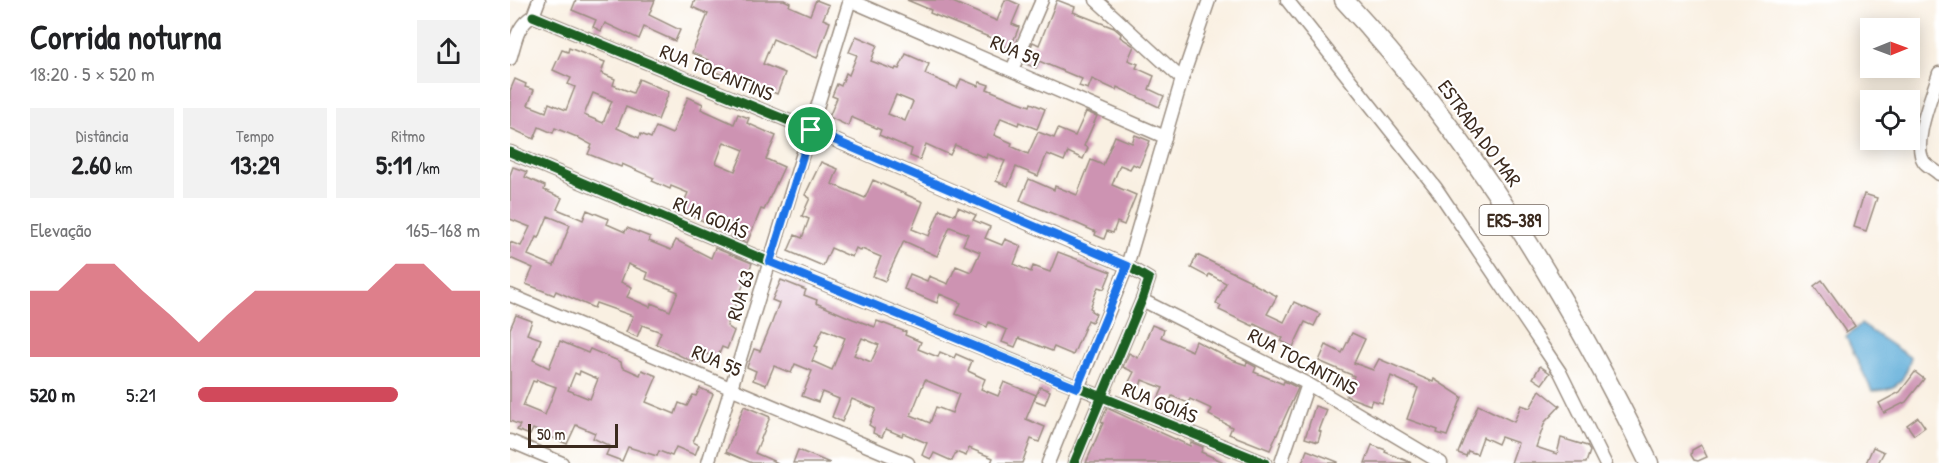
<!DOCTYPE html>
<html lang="pt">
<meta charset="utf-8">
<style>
:root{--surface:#fff;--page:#f2f2f2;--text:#202124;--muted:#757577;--accent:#d1495b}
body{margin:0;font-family:"Patrick Hand",sans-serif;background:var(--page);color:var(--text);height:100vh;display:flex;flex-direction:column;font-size:22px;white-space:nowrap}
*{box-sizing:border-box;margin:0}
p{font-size:20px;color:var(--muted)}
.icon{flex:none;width:33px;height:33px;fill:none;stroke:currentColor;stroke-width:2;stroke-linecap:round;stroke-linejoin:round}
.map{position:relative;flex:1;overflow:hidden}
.details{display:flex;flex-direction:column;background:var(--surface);width:510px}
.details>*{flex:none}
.needle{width:39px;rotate:89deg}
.fabs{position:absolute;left:1350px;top:18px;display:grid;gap:12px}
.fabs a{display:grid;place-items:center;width:60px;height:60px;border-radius:0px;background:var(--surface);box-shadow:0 3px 15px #0003;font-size:30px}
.scale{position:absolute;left:18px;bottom:15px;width:90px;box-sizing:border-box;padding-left:6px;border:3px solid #3b2a1e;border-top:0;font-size:16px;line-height:21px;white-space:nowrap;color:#3b2a1e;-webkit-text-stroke:4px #fff;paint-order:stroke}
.pin{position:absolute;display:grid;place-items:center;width:51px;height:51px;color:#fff;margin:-26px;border:3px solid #fff;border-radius:50%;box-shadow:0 2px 6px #0007}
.round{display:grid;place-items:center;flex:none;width:63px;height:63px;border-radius:0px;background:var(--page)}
.headline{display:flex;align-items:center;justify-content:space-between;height:102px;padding:0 30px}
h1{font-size:33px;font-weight:800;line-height:45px}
.stats{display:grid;grid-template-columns:repeat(3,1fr);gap:9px;height:102px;padding:6px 30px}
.stats div{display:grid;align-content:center;border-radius:0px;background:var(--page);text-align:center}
.stats b{font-size:26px;font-weight:800}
.stats small{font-size:16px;font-weight:400}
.stats p{font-size:16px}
.chart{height:168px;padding:12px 30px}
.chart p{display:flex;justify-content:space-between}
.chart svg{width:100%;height:108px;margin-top:6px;fill:var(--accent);opacity:.7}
ul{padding:0 30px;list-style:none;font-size:20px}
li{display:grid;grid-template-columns:96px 72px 1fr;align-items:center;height:45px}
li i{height:15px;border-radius:8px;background:var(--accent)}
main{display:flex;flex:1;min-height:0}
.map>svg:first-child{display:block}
</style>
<main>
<section class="details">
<div class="headline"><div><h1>Corrida noturna</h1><p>18:20 · 5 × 520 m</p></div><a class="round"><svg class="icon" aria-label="share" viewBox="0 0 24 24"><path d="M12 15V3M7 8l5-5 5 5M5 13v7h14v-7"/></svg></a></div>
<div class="stats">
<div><p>Distância</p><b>2.60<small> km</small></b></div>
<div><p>Tempo</p><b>13:29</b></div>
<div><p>Ritmo</p><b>5:11<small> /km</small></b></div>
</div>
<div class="chart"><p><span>Elevação</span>165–168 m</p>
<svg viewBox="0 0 160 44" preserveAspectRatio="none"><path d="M0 44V17L10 17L20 6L30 6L40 17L50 27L60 38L70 27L80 17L90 17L100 17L110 17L120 17L130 6L140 6L150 17L160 17V44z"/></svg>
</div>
<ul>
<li><b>520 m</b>5:21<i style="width:71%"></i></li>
</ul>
</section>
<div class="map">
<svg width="1429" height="463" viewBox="0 0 1429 463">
<rect width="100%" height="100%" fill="#fff"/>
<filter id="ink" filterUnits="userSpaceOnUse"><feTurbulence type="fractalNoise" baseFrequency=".0167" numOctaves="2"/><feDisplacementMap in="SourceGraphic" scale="12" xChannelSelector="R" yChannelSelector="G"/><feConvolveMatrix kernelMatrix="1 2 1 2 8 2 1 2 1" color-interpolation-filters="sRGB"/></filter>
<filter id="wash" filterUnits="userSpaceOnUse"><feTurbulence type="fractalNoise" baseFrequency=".008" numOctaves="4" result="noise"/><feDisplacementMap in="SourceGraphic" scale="24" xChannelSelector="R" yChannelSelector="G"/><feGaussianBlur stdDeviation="1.35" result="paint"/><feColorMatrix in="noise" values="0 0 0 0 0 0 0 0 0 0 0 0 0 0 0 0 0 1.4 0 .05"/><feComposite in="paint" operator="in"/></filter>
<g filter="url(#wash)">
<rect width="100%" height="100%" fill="#f9f0e2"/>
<!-- water -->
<path fill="#60aed9" stroke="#4e6c7c" stroke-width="1.5" d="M 1351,324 L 1401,358 C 1394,381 1388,391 1362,391 L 1336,337 Z"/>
<g id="blocks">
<!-- building -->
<g fill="#cd93b2" fill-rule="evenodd">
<polygon points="66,0 145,0 139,15 170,30 165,41 134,27 129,39 95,23 91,31 83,27 86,20 62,10"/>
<polygon points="185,0 274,0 280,3 279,6 300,15 306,0 319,5 313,19 320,22 307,58 263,39 253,64 275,73 267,94 245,84 236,82 235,85 195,67 198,60 182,53 198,14 182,7"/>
<polygon points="397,0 438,0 487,21 495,0 499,0 510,5 502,24 509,27 500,49 485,42 486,40 420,13 421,10"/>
<polygon points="547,0 565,7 563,12 604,28 611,34 610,37 624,46 618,60 628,64 626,68 644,76 639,89 654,96 649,107 607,87 606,90 582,79 578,89 569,86 572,79 529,61 526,68 514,63 523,42 529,45"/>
<path d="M 346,36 L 367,45 L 361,61 L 385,70 L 386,68 L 389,69 L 396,54 L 419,64 L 415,74 L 447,88 L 451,79 L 468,86 L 470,82 L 479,85 L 477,89 L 501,99 L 520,106 L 521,103 L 535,109 L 527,129 L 509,122 L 508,125 L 491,118 L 484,135 L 502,143 L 501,146 L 518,154 L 528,132 L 544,138 L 548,129 L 565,136 L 576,112 L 587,116 L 574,146 L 578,148 L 573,159 L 558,152 L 554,161 L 537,154 L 528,176 L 506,167 L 498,186 L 486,181 L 495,161 L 477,154 L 476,158 L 445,145 L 440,155 L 416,144 L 410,160 L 400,156 L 402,149 L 369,135 L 371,130 L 341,117 L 338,126 L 319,117 L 327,98 L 322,96 L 327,84 L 331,86 L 336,73 L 339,75 L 347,55 L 339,52 ZM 386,95 L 403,102 L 395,121 L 378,114 Z"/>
<path d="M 59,48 L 95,62 L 91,73 L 105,79 L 103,85 L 123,93 L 129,79 L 159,92 L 148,120 L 116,107 L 107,128 L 129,138 L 131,134 L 141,138 L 146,127 L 162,134 L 178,97 L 193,104 L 191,109 L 224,124 L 228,114 L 239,118 L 237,123 L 266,136 L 256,159 L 274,167 L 254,210 L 251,209 L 237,243 L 221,237 L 226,225 L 202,214 L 198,223 L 170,211 L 178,193 L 161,186 L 160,189 L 142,181 L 144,178 L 112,164 L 111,167 L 78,154 L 82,145 L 67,137 L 45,128 L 43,133 L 29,127 L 24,139 L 0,128 L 0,91 L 5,79 L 16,84 L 15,87 L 24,90 L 18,105 L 36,112 L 39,103 L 56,110 L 65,87 L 58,84 L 61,78 L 43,70 L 52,50 L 58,52 ZM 83,93 L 102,101 L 93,123 L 74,115 ZM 214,142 L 234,150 L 225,171 L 206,163 Z"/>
<polygon points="625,135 640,141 629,167 623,164 620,169 610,165 602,185 626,195 614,225 607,222 603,233 597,231 594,239 585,235 586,232 568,224 510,200 519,179 544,190 545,186 567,195 581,160 593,165 605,136 622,143"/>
<polygon points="311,162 328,169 322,184 355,198 363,180 413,202 402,229 419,236 430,209 445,215 448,207 466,215 463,220 480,227 475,238 492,245 495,239 511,246 504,264 521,272 523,266 540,272 548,252 601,272 594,289 588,287 580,308 582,309 581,311 586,314 582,322 578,320 563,355 544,347 542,351 509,338 505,347 492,342 497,330 479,322 477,327 446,314 451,303 430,294 427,303 394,289 400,274 417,281 419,276 438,284 446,266 461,272 470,252 453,245 458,234 440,227 427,256 394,241 375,281 363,276 371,257 352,249 351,251 346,248 342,257 321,248 313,266 278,251 285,235 292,238 299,219 292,216 300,198 295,195"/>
<path d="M 3,167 L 17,172 L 15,177 L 35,186 L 34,190 L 52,198 L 47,209 L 64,216 L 73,220 L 77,210 L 99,219 L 97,224 L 115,232 L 117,228 L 140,237 L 139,241 L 161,250 L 166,240 L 201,258 L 205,248 L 242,263 L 217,326 L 224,331 L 217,349 L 212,347 L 207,359 L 195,353 L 191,362 L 184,359 L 183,362 L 146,344 L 151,332 L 132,325 L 127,337 L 116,332 L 123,316 L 86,303 L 84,308 L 46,291 L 44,295 L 16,284 L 23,268 L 0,258 L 0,242 L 11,246 L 20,227 L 0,219 L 0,175 ZM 38,216 L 60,225 L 44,266 L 18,255 L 26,237 L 29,238 ZM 118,264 L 138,273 L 136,279 L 168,292 L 160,311 L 141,303 L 140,307 L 117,297 L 122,287 L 111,282 Z"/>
<polygon points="1354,194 1367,198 1356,231 1344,227"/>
<polygon points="687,255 741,281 740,282 767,296 757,314 774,322 784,302 810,314 804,326 795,322 783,347 771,341 773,338 744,324 743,326 709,310 711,306 706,303 716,283 699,274 698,277 681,268"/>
<path d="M 271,280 L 296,290 L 294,295 L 307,300 L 306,303 L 343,319 L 365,327 L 367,321 L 396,332 L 395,335 L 411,342 L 408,349 L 428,357 L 430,352 L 444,358 L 446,354 L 462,361 L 458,371 L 475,379 L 471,389 L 488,396 L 494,382 L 526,395 L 516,419 L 535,427 L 529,442 L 521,439 L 512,463 L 481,463 L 483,458 L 459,448 L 456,456 L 446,452 L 442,461 L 424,453 L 421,459 L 412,455 L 417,443 L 393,433 L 392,436 L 376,429 L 372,437 L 363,433 L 364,428 L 359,425 L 366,409 L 342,399 L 332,422 L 322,417 L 329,399 L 312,392 L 308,402 L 292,396 L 302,371 L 285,364 L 281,373 L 264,366 L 256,385 L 243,380 L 246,371 L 237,367 L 244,349 L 250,351 L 261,325 L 269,303 L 262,300 ZM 313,329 L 335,338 L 322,370 L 302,361 L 308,347 L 305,346 ZM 352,338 L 369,345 L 361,362 L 344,355 ZM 415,380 L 449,394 L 442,413 L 426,407 L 420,423 L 401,415 Z"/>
<polygon points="1312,280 1345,326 1336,332 1304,286"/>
<path d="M 6,315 L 22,321 L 17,334 L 31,339 L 23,360 L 39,368 L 50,341 L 78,353 L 80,349 L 111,362 L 112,367 L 130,375 L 132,370 L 147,376 L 136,402 L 165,414 L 169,403 L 177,406 L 183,395 L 186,396 L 190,388 L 203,394 L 183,442 L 189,445 L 185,455 L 166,447 L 162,456 L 149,451 L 147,456 L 118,447 L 112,461 L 96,455 L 100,446 L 83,438 L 85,433 L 66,425 L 57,444 L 23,429 L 20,435 L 7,430 L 10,425 L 0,421 L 0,329 ZM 70,371 L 88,379 L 80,399 L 58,390 L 65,373 L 69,375 ZM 27,380 L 46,387 L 35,415 L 13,406 L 23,381 L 26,382 Z"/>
<polygon points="642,325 654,330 651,337 682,351 686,341 722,360 736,365 737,362 746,367 744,372 773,384 774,381 788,388 760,450 719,434 722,427 699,415 702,409 680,399 678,403 662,396 658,406 647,401 653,388 632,380 630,387 619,382 624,372 613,367 619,353 628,358"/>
<polygon points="842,333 855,339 844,363 863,370 869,359 923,382 924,379 952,397 937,436 927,433 928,430 897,419 908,388 881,376 872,403 862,400 860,405 836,396 844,376 809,361 816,345 832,353"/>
<polygon points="1030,366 1040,373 1032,384 1023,378"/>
<polygon points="1405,372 1414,379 1396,402 1374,413 1369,403 1390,392"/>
<polygon points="530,387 540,391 535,404 524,400"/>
<polygon points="1030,390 1050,406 1035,422 1026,447 1047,454 1051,438 1077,446 1080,451 1076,463 1001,463 1008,443 991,437 988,444 973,437 967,454 958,451 956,456 948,453 968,405 1004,422 1011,405 1020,408"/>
<polygon points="234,406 260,417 245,453 268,463 242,463 216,452"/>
<polygon points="805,406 817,410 809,431 811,432 808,442 795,438"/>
<polygon points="597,408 680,446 681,442 693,447 691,452 716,463 576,463 593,423 591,422"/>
<polygon points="1408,417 1415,427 1404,435 1397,425"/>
<polygon points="862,445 876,450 875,452 902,463 855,463"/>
<polygon points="1191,445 1197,457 1188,461 1184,460 1181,455 1182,450"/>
<polygon points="1363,447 1374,452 1368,463 1356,463"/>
<polygon points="288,450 320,463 283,463"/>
<polygon points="797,450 828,462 828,463 792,463"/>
</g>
</g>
</g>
<g filter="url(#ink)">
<use href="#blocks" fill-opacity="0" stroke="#9a8d80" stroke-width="1.5"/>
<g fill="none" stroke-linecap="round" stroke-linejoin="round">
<defs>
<g id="street">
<polyline points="339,0 655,137"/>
<polyline points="777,0 926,188 1050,372 1095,463"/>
<polyline points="23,16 301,130 617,266 639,279 632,300 564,463"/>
<path d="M 0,59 C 6,41 6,26 23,16 L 29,0"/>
<polyline points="502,70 532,0"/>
<path d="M 1429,73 C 1423,94 1401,143 1414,162 C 1417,166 1425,170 1429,174"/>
<polyline points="672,79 699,0"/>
<polyline points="0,152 260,262 755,463"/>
<polyline points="0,295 398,463"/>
<polyline points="632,300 798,384 931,463"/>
<polyline points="0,441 52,463"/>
<polyline points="198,463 340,0"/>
<polyline points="538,463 617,266 672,79 586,0"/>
<polyline points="771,463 798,384"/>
</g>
<path id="primary" d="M 834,0 C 961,136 1058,296 1139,463"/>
</defs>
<!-- street casing -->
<use href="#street" stroke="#9a8d80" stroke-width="15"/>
<!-- primary casing -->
<use href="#primary" stroke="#9a8d80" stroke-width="21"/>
<!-- street -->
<use href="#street" stroke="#fff" stroke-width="12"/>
<!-- primary -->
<use href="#primary" stroke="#fff" stroke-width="18"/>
<defs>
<g id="cycleway">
<polyline points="23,16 301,130 617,266 639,279 632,300 564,463"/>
<polyline points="0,152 260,262 755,463"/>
</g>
</defs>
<!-- cycleway casing -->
<use href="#cycleway" stroke="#fff" stroke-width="13"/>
<!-- cycleway -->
<use href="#cycleway" stroke="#1b5e20" stroke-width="9"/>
</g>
</g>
<g fill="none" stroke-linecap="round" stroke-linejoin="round" filter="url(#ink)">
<defs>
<polygon id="route" points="301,130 617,266 567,388 260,262"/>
</defs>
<!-- route casing -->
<use href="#route" stroke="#fff" stroke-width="12"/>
<!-- route -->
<use href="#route" stroke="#1a73e8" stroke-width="8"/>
</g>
<g text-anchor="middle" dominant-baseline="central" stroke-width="4.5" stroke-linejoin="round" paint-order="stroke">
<!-- shield labels -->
<rect fill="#fff" stroke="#766a62" stroke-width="1.5" x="969.5" y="205" width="69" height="30" rx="4.5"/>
<g font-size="18" font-weight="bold" fill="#3b2a1e">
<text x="1004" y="220">ERS-389</text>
</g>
<!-- street labels -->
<g font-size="20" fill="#3b2a1e" stroke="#fff">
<text transform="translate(505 50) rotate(23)">RUA 59</text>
<text transform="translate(207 72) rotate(22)">RUA TOCANTINS</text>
<text transform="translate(970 133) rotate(54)">ESTRADA DO MAR</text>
<text transform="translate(201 217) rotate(23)">RUA GOIÁS</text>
<text transform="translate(230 295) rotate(-73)">RUA 63</text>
<text transform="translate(207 360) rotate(23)">RUA 55</text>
<text transform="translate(793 361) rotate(28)">RUA TOCANTINS</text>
<text transform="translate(650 402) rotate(22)">RUA GOIÁS</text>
</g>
</g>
</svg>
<div class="fabs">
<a><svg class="needle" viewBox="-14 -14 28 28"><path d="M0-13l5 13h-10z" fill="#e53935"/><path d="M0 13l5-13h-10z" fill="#757577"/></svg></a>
<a><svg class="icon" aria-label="locate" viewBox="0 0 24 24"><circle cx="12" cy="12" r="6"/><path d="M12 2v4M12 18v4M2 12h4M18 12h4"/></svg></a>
</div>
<div class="scale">50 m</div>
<div class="pin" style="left:301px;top:130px;background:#1e9e55"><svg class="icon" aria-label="arrive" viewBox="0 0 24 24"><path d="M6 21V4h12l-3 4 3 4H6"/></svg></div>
</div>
</main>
